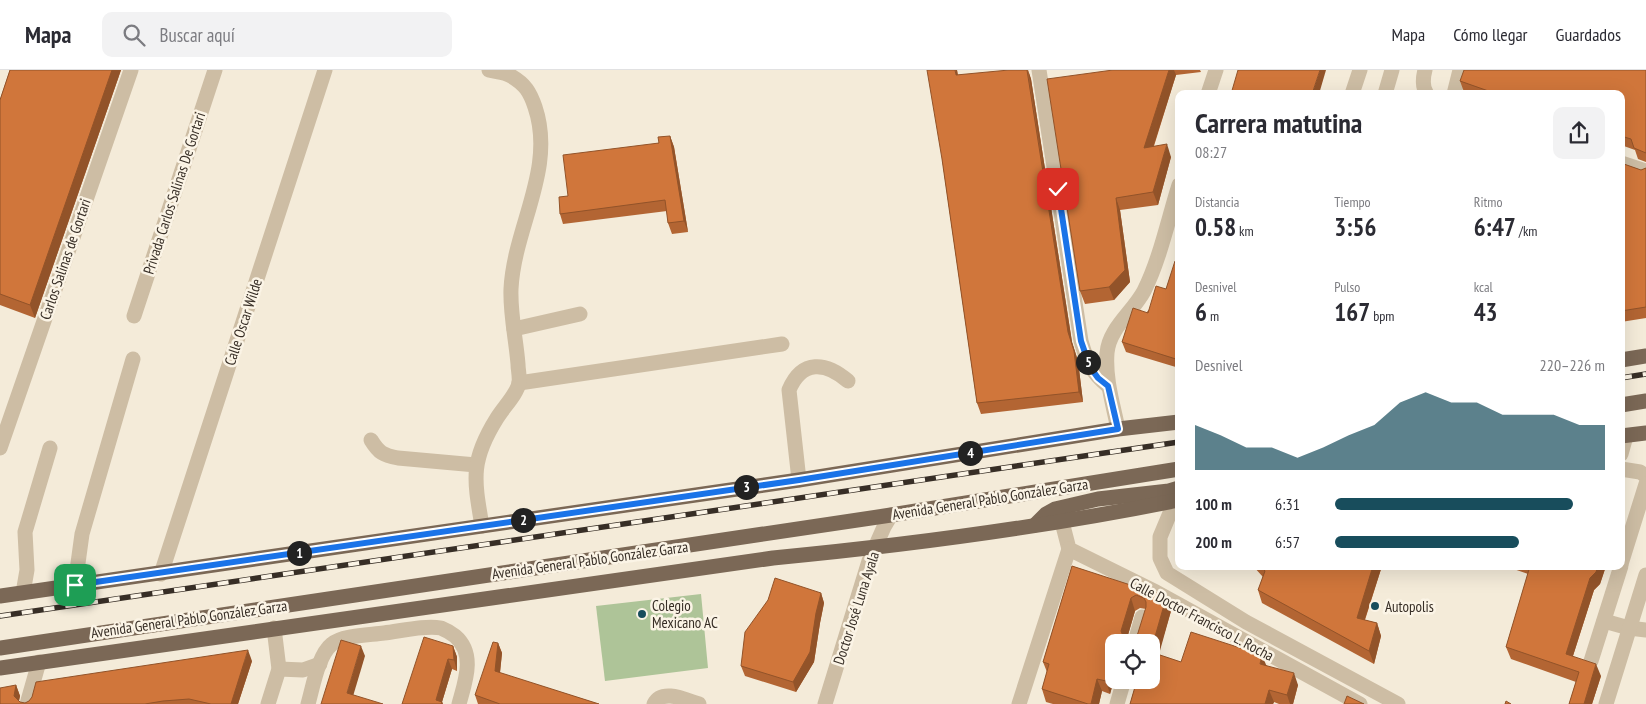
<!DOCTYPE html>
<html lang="es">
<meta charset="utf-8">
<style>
:root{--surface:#fff;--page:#f2f2f3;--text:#2b2b33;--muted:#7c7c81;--line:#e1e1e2;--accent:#184d5c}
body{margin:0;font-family:"PT Sans Narrow",sans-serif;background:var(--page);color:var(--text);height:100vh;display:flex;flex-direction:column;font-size:19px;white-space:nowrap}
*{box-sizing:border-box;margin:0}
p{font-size:16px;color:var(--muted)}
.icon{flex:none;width:28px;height:28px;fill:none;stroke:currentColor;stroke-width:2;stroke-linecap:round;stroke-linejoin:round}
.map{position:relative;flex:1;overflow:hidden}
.details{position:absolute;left:1175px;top:20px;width:450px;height:480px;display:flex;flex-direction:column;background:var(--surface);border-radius:10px;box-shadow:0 5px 20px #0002}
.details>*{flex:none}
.buttons{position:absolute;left:1105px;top:564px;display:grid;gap:10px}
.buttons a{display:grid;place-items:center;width:55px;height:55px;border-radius:10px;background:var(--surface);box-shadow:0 5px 20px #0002;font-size:25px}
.pin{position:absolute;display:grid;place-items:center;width:42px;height:42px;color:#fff;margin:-21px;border-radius:10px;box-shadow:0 2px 8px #0006}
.km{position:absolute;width:25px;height:25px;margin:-12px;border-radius:50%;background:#222;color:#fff;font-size:14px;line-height:25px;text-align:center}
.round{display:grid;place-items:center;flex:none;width:52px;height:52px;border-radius:10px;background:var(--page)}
.overview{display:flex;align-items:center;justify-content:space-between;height:85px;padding:0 20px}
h1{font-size:28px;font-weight:600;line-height:38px}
.figures{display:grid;grid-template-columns:repeat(3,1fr);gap:8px;height:85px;padding:5px 20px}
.figures div{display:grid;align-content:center}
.figures b{font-size:25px;font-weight:600}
.figures small{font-size:14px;font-weight:400}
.figures p{font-size:14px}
.chart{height:140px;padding:10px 20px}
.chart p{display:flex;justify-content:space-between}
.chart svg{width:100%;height:90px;margin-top:5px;fill:var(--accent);opacity:.7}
ul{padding:0 20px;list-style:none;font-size:16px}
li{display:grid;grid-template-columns:80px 60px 1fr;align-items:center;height:38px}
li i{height:12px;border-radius:6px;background:var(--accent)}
header{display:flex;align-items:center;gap:30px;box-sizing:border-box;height:70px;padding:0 25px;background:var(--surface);border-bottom:1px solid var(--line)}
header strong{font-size:24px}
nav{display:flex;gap:28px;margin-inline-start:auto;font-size:18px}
.search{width:350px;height:45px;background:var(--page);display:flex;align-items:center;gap:12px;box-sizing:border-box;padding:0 18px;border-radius:10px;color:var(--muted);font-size:19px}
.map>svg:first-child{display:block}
</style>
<header>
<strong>Mapa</strong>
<div class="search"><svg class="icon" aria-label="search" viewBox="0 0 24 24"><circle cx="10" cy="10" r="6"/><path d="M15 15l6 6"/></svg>Buscar aquí</div>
<nav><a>Mapa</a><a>Cómo llegar</a><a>Guardados</a></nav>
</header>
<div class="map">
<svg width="1646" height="634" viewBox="0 0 1646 634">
<rect width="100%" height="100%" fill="#f4ebd9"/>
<!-- pitch -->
<polygon fill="#aec498" points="701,524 708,598 605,611 596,536"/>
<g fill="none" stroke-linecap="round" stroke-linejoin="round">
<!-- minor -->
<g stroke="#cdbda4" stroke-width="15">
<path d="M 1039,0 L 1081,271 C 1087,292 1091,302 1108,316"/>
<path d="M 1425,0 C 1423,7 1422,18 1427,24"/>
<polyline points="1208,24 1216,0"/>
<polyline points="1352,24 1360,0"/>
<polyline points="1385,24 1392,0"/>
<polyline points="1454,24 1460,0"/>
<polyline points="1621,93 1646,101"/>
<polyline points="134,246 215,0"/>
<polyline points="514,259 580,244"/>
<polyline points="519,313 782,274"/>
<path d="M 1118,359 C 1113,334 1105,309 1107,283 C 1109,258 1133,242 1144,221 C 1160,189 1168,150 1179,115"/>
<path d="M 371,370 C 379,383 383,385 398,388 L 476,395"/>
<polyline points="0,378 131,0"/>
<polyline points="1621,384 1626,366"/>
<polyline points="1621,399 1640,402 1646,406"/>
<path d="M 799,410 L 789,320 C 802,289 826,292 848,311"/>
<polyline points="1175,431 1160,467 1160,488 1167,503 1246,552 1398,634"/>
<polyline points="1062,452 1069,479 1156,522 1360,634"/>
<path d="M 482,456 C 474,409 470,391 497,348 C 503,338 517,324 519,313 C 520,307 518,300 518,294 C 516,269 510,244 511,219 C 514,157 556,99 535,37 C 530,22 525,14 511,6 C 505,2 496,2 489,0"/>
<polyline points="1621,494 1646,414"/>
<polyline points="161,504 325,0"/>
<polyline points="75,515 82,464 133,289"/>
<polyline points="23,523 27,500 25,462 50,378"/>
<polyline points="1604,551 1629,558 1646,560"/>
<polyline points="1135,572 1142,547"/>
<polyline points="1591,591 1621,496"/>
<polyline points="279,599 303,600 320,594"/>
<polyline points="27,634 39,592"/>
<polyline points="268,634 279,599 274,558"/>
<path d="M 308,634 C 313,617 318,585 332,574 C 342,565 370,565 384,563 C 401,561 425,555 441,558 C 446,560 451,563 455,566 C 476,584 465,612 459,634"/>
<path d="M 654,634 C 662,618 686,630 699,634"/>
<polyline points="825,634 869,491 884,457 891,445"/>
<polyline points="1019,634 1069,479"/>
<polyline points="1117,634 1124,610"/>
<polyline points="1606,634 1646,505"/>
</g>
<!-- major -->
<g stroke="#7b6856" stroke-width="15">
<polyline points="1621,290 1646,286"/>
<polyline points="1621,335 1646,331"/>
<polyline points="1621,366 1646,363"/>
<polyline points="1035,455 1046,444 1055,439 1098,429 1169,421 1179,418"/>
<polyline points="0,526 799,410 1118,359 1179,352"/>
<polyline points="0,578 891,445 1179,399"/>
<path d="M 0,598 L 773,488 C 909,475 1045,457 1179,430"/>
</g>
<defs>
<g id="rail">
<polyline points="1621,308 1646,304"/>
<polyline points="0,546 1179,372"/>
</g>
</defs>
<!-- rail casing -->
<use href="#rail" stroke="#372e26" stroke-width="5.5"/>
<!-- rail -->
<use href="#rail" stroke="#fbf4e6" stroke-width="4" stroke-dasharray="11" stroke-linecap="butt"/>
</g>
<!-- wall -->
<g fill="#b36533" fill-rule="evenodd">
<polygon points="10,0 121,0 35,248 0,235 0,30"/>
<polygon points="957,0 958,5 1028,0 1031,9 1072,272 1078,291 1083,332 981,344 977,333 942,89"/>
<polygon points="1113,0 1200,0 1201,2 1176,5 1154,76 1171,87 1158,135 1120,140 1130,212 1114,230 1085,234 1080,221"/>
<polygon points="1646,0 1646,92 1638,89 1635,80 1621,75 1621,24 1470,24 1464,22 1460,11"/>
<polygon points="670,66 674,77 688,162 672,164 668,153 667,141 563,154 560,144 568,126"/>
<polygon points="1621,93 1641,100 1646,98 1646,248 1621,252"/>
<polygon points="1179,193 1179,298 1126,282 1122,272 1166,219"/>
<path d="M 1072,496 L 1166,528 L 1171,541 L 1158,585 L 1181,592 L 1266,595 L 1298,615 L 1293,634 L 1279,634 L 1274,632 L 1273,634 L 1130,634 L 1135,617 L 1132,617 L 1129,610 L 1151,610 L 1114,572 L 1114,610 L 1110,624 L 1102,621 L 1099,634 L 1053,634 L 1046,632 L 1042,619 L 1047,602 L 1043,592 ZM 1140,538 L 1146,539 L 1137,566 L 1133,568 L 1128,569 L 1127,568 L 1135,541 Z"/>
<polygon points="1253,496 1382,496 1365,550 1377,553 1381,566 1374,594 1262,533 1258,520 1263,507"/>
<polygon points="1505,496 1606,496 1600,514 1594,520 1573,586 1601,606 1592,634 1569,634 1576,612 1511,589 1506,577 1528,504"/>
<polygon points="821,523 824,533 820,553 814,592 796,622 745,606 741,596"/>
<polygon points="498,573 502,583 500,603 599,634 478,634 475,625"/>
<polygon points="453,576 457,587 457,601 452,599 442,632 443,634 402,634"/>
<polygon points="252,591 238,634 0,634 16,615 20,626 19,631 20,632 25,633 29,631"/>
</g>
<!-- shaded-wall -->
<g fill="#925329">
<polygon points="112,0 121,0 35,248 30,235"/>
<polygon points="955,0 957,0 959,16 956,5"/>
<polygon points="1028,0 1031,9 1072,272 1078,291 1083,332 1079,322 1068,262"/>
<polygon points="1169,0 1174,0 1176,5 1149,90 1144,78"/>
<polygon points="1320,0 1326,0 1319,24 1312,24"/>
<polygon points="670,66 674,77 688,162 684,151"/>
<polygon points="1167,74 1171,87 1158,135 1153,122"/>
<polygon points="1116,128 1120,140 1130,212 1114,230 1109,217"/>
<polygon points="1373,496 1382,496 1361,561 1357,548"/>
<polygon points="1598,496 1606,496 1600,514 1594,520 1570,595 1566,584 1590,508"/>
<polygon points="821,523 824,533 820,553 814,592 796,622 793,612 816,543"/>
<polygon points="1131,528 1135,541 1126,572 1121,561"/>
<polygon points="1166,528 1171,541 1156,595 1151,581"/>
<polygon points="1377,553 1381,566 1374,594 1369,581"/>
<polygon points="498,573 502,583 499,611 495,601"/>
<polygon points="361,576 365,586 351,633 347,623"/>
<polygon points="453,576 457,587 457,601 454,590"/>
<polygon points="248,580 252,591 238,634 231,634"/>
<polygon points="1262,585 1267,597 1260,594"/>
<polygon points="448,589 452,599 442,632 443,634 437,634 436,630"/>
<polygon points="1113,590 1114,610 1110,624 1106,611 1110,595"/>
<polygon points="1596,594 1601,606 1592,634 1584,634"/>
<polygon points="1294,603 1298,615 1293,634 1290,634 1287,625"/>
<polygon points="1097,609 1102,621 1099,634 1091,634"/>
<polygon points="16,615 20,626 18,634 14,626"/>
<polygon points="1269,620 1274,632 1273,634 1265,634"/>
</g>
<!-- building -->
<g fill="#d0763b" stroke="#925329" fill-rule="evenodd">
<polygon points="10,0 112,0 30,235 0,224 0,30"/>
<polygon points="927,0 955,0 956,5 1009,0 1027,0 1068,262 1074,281 1079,322 977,333 942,89"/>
<polygon points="1113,0 1169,0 1144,78 1167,74 1153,122 1116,128 1125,200 1109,217 1080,221 1047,9"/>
<polygon points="1238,0 1320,0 1312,24 1231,24"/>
<polygon points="1464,0 1646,0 1646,83 1634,78 1631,69 1621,66 1621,24 1497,24 1460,11"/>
<polygon points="670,66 684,151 668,153 665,130 560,144 559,127 568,126 563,85 659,73 658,67"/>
<polygon points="1621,93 1641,100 1646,98 1646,237 1621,241"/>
<polygon points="1175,191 1179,193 1179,290 1122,272 1133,238 1148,243 1156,216 1166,219"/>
<path d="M 1072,496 L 1149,521 L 1150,519 L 1166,528 L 1151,581 L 1151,572 L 1114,572 L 1114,590 L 1110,595 L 1106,611 L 1097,609 L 1091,634 L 1088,634 L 1042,619 L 1049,594 L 1043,592 ZM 1136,525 L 1144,528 L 1146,532 L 1146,537 L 1137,566 L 1133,568 L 1128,569 L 1123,566 L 1121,561 L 1131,528 Z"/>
<polygon points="1261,496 1373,496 1357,548 1377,553 1369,581 1258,520 1265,501"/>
<polygon points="1530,496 1598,496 1596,502 1590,508 1566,584 1596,594 1584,634 1569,634 1579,602 1506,577"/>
<polygon points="775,508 821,523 816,543 810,582 793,612 741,596 745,562 768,530"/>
<polygon points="1191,562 1262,585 1260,594 1294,603 1287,625 1269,620 1265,634 1130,634 1137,610 1151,610 1151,582 1181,592"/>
<polygon points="424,567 453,576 454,590 448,589 436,630 442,632 441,634 402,634"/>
<polygon points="341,570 361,576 347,623 383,634 321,634"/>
<polygon points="493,572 498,573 495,601 599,634 500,634 475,625"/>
<polygon points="248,580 231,634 211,634 189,629 163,631 145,634 0,634 0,618 16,615 14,626 20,632 25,633 29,631 32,627 36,612"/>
<polygon points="1347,626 1364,634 1344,634"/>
<polygon points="1506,631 1511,634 1505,634"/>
</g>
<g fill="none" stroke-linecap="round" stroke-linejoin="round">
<defs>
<polyline id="route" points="75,515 799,410 1118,359 1108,316 1098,308 1090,297 1081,271 1058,119"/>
</defs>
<!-- route casing -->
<use href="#route" stroke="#fff" stroke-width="10"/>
<!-- route -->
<use href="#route" stroke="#1a73e8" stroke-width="6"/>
</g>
<!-- markers -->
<g fill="#184d5c" stroke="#fbf4e6" stroke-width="2">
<circle cx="1375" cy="536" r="5"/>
<circle cx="642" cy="544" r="5"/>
</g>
<g text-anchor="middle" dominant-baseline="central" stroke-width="5" stroke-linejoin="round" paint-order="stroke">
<!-- street labels -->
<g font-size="15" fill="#372e26" stroke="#fbf4e6">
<text transform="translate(174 123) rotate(-72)">Privada Carlos Salinas De Gortari</text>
<text transform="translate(65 189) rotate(-71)">Carlos Salinas de Gortari</text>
<text transform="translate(243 252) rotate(-72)">Calle Oscar Wilde</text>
<text transform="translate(990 429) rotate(-9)">Avenida General Pablo González Garza</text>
<text transform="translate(590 490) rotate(-8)">Avenida General Pablo González Garza</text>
<text transform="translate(856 538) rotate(-72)">Doctor José Luna Ayala</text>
<text transform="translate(189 549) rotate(-8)">Avenida General Pablo González Garza</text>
<text transform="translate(1202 549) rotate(28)">Calle Doctor Francisco L. Rocha</text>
</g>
<!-- poi labels -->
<g font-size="15" fill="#372e26" stroke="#fbf4e6" text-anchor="start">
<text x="652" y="535">Colegio<tspan x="652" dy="17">Mexicano AC</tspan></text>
<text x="1385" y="536">Autopolis</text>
</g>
</g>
</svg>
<div class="buttons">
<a><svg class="icon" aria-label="locate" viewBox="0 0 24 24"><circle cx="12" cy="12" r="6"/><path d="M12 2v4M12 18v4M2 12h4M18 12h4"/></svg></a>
</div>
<div class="pin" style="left:75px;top:515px;background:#1e9e55"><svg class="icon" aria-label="arrive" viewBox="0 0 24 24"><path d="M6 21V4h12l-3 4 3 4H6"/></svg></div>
<div class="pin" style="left:1058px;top:119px;background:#d93025"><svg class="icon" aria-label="check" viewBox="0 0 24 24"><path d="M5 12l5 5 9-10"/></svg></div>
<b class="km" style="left:299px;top:483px">1</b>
<b class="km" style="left:523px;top:450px">2</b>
<b class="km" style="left:746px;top:417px">3</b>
<b class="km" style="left:970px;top:383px">4</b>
<b class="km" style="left:1088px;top:292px">5</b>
<section class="details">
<div class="overview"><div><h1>Carrera matutina</h1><p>08:27</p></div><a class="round"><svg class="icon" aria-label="share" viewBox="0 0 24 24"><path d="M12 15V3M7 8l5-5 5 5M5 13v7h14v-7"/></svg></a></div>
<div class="figures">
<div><p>Distancia</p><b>0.58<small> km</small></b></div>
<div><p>Tiempo</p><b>3:56</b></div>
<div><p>Ritmo</p><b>6:47<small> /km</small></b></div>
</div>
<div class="figures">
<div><p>Desnivel</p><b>6<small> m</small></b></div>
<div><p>Pulso</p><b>167<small> bpm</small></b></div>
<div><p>kcal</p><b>43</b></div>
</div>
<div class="chart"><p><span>Desnivel</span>220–226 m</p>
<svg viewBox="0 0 160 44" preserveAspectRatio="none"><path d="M0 44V22L10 27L20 33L30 33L40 38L50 33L60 27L70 22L80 11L90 6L100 11L110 11L120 17L130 17L140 17L150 22L160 22V44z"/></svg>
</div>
<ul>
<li><b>100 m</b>6:31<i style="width:88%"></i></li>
<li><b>200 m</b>6:57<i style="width:68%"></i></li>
</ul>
</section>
</div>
